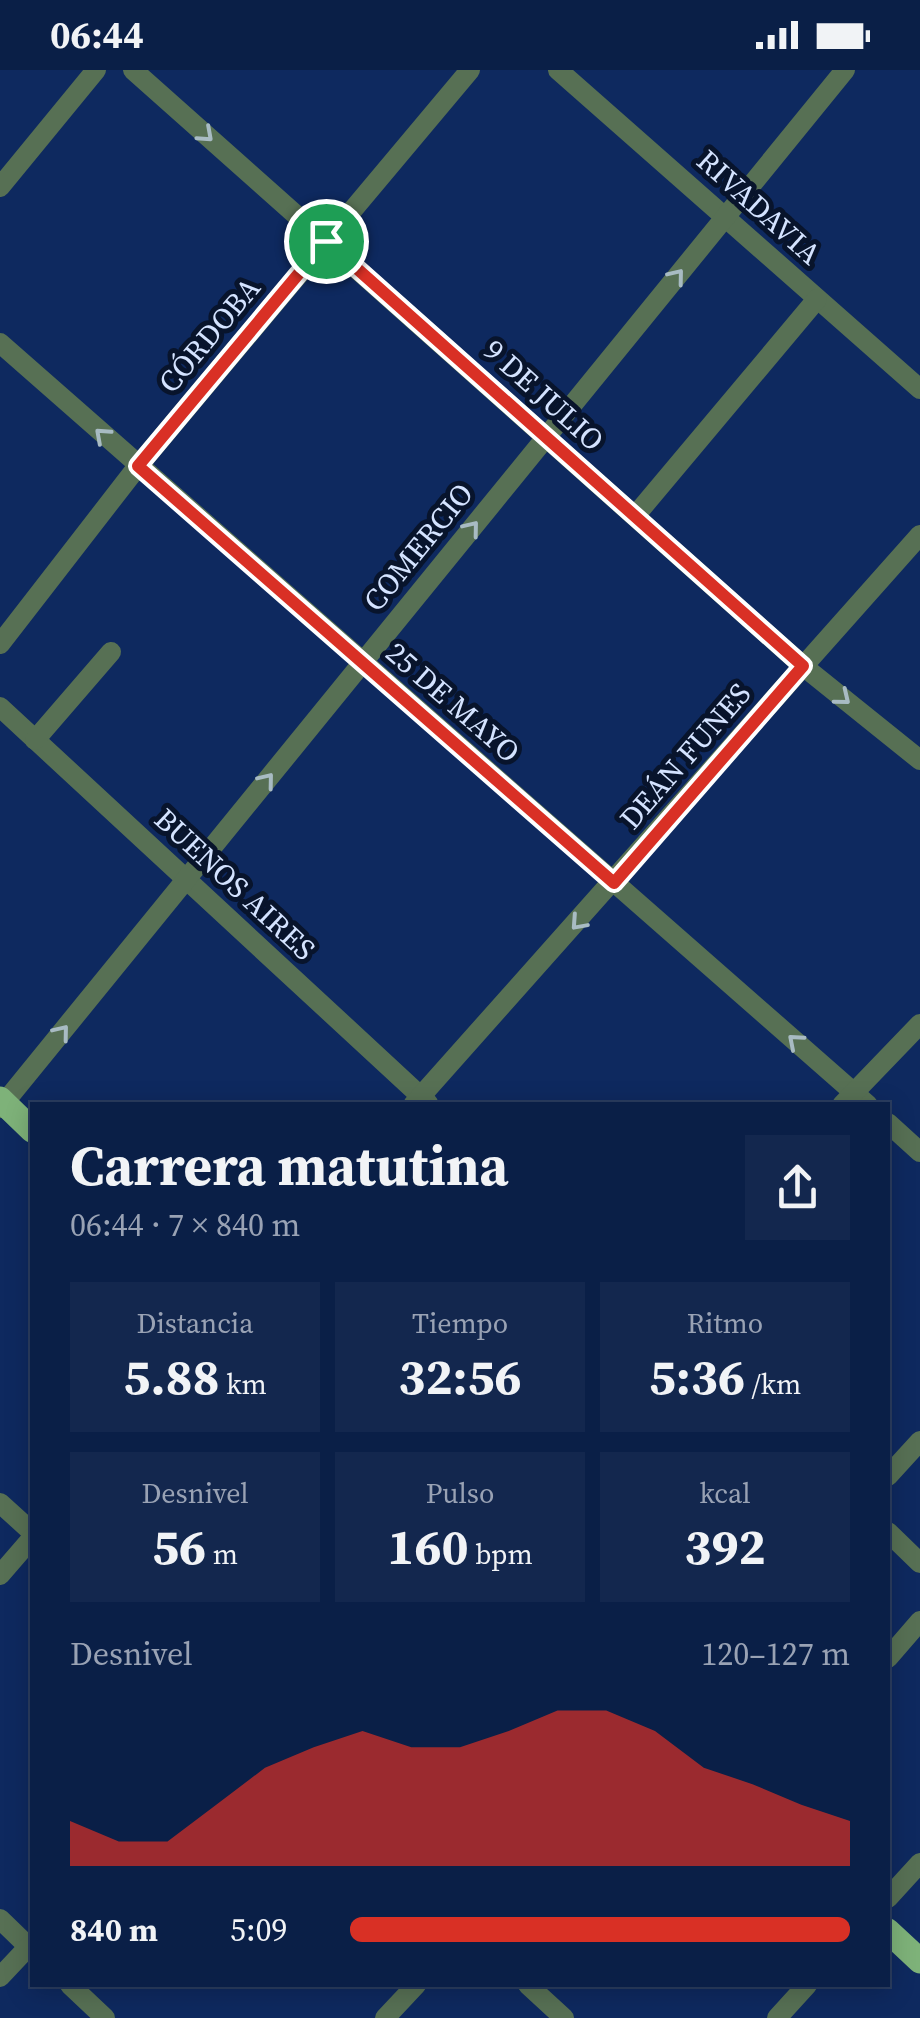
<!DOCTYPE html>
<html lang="es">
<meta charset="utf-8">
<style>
:root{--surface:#0a1f47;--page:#13274e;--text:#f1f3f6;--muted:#99a2b4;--line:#2a3d60;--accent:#d93025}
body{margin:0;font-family:"Source Serif 4",serif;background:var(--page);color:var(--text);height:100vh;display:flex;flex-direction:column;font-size:38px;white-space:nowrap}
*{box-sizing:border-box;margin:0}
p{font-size:32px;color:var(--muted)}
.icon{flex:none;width:55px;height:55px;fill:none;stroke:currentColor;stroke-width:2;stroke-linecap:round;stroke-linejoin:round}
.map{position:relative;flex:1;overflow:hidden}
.side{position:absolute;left:30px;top:1032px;width:860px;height:885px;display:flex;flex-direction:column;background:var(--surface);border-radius:0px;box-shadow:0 5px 25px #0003,0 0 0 2px var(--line)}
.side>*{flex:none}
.pin{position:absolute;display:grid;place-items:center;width:85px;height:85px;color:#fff;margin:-42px;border:5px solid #fff;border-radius:50%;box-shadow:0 2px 10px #0007}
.round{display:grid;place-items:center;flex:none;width:105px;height:105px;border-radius:0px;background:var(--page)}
.overview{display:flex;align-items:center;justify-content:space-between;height:170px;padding:0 40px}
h1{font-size:55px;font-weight:700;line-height:75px}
.metrics{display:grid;grid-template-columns:repeat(3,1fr);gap:15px;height:170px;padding:10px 40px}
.metrics div{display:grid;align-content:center;border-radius:0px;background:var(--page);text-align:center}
.metrics b{font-size:50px;font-weight:700}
.metrics small{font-size:28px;font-weight:400}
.metrics p{font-size:28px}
.chart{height:280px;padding:20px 40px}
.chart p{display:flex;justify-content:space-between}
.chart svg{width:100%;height:180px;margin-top:10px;fill:var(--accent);opacity:.7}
ul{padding:0 40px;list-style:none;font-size:32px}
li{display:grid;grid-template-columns:160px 120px 1fr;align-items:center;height:75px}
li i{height:25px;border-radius:12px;background:var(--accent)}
.status{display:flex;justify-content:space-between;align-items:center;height:70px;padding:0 50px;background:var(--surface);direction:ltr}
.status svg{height:28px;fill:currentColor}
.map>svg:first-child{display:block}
</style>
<div class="status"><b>06:44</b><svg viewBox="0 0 49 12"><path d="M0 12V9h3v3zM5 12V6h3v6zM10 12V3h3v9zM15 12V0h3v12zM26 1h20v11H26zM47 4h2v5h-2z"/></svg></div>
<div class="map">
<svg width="920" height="1948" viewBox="0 0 920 1948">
<rect width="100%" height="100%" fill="#0e295f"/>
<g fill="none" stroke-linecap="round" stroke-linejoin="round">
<!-- minor -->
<g stroke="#577054" stroke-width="20">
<polyline points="133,0 803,596 920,690"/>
<polyline points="558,0 920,319"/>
<polyline points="0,117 96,0"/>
<polyline points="0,273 868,1035"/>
<polyline points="635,446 817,229"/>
<polyline points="0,574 138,396 470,0"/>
<polyline points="0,637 428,1033"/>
<polyline points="35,670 111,582"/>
<polyline points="413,1035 920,465"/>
<polyline points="842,1035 920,954"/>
<polyline points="0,1038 845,0"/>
<polyline points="888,1053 920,1082"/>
<polyline points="888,1406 920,1371"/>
<polyline points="0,1433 32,1462"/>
<polyline points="888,1462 920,1493"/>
<polyline points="0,1505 32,1468"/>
<polyline points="888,1588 920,1551"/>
<polyline points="888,1828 920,1793"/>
<polyline points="0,1849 32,1880"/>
<polyline points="0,1907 32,1873"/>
<polyline points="70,1915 105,1948"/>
<polyline points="528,1915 564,1948"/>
<polyline points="385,1948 416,1915"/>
<polyline points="777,1948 807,1915"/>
</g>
<!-- major -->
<g stroke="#7eb279" stroke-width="25">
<polyline points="0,1029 32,1060"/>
<polyline points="888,1861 920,1891"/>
</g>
</g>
<!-- one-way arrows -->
<defs><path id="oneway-chevron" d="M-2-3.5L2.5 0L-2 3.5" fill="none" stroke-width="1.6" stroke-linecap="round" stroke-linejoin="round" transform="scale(2.5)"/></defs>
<g stroke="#a8bbc3">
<use href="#oneway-chevron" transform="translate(206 65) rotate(42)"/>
<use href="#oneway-chevron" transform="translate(677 206) rotate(-51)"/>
<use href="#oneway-chevron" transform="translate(102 365) rotate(-138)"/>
<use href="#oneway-chevron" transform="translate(472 458) rotate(-51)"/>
<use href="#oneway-chevron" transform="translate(843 628) rotate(39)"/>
<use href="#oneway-chevron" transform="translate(267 710) rotate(-51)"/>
<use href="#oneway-chevron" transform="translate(578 853) rotate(132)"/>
<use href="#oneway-chevron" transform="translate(62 962) rotate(-51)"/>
<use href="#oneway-chevron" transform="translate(795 971) rotate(-139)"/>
</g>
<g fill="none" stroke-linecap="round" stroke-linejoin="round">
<defs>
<polygon id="route" points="326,171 803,596 614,813 138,396"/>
</defs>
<!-- route casing -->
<use href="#route" stroke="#fff" stroke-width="20"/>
<!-- route -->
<use href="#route" stroke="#d93025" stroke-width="12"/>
</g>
<g text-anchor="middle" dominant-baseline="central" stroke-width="10" stroke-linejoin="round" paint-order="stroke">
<!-- street labels -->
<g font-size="30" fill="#d4e3ff" stroke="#08142c">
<text transform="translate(759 137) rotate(42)">RIVADAVIA</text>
<text transform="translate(209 265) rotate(-50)">CÓRDOBA</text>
<text transform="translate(544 325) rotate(42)">9 DE JULIO</text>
<text transform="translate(418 477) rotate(-51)">COMERCIO</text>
<text transform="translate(453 632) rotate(41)">25 DE MAYO</text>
<text transform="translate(685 686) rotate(-49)">DEÁN FUNES</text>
<text transform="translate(235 814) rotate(43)">BUENOS AIRES</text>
</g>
</g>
</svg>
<div class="pin" style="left:326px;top:171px;background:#1e9e55"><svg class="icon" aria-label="arrive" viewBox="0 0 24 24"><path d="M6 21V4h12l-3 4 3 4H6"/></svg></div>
<section class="side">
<div class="overview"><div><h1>Carrera matutina</h1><p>06:44 · 7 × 840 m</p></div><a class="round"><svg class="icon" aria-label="share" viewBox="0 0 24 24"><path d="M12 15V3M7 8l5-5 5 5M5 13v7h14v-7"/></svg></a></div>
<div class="metrics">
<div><p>Distancia</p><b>5.88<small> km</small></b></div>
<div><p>Tiempo</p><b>32:56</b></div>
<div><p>Ritmo</p><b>5:36<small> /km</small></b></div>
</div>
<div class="metrics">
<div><p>Desnivel</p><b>56<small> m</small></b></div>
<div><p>Pulso</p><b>160<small> bpm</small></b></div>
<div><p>kcal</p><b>392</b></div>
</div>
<div class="chart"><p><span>Desnivel</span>120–127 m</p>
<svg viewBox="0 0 160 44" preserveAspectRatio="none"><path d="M0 44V33L10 38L20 38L30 29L40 20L50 15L60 11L70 15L80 15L90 11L100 6L110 6L120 11L130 20L140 24L150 29L160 33V44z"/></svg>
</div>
<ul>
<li><b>840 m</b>5:09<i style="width:100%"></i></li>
</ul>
</section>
</div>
